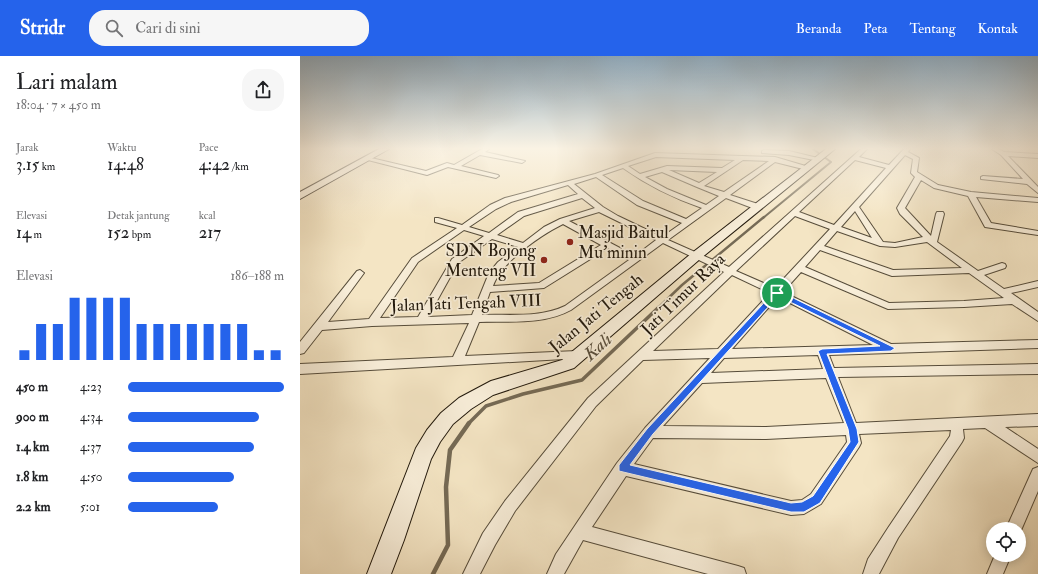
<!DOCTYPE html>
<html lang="id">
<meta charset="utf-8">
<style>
:root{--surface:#fff;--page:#f6f6f6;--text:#202124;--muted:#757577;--accent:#2563eb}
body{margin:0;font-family:"IM FELL Double Pica",serif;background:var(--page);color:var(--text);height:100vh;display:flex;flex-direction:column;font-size:15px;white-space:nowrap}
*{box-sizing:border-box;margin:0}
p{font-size:13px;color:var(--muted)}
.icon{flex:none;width:22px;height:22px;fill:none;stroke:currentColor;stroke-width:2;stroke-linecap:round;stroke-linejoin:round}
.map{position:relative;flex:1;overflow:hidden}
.sheet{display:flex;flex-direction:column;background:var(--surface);width:300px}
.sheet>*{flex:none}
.tools{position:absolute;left:686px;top:466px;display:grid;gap:8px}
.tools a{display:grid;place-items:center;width:40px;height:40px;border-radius:50%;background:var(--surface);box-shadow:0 2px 10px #0003;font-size:20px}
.pin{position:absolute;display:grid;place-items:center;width:34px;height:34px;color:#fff;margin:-17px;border:2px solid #fff;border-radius:50%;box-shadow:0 1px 4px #0007}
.round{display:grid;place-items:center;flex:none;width:42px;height:42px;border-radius:16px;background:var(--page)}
.headline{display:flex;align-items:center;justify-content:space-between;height:68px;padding:0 16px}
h1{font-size:22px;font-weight:600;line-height:30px}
.figures{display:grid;grid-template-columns:repeat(3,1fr);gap:6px;height:68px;padding:4px 16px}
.figures div{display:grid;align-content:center}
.figures b{font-size:17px;font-weight:600}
.figures small{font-size:11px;font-weight:400}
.figures p{font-size:11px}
.chart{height:112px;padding:8px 16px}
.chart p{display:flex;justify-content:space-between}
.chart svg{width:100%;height:72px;margin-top:4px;stroke:var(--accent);stroke-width:6}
ul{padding:0 16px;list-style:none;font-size:13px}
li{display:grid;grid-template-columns:64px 48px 1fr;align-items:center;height:30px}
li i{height:10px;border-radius:5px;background:var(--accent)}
header{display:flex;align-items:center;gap:24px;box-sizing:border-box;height:56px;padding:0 20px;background:var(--accent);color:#fff}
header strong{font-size:19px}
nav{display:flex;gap:22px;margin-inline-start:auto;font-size:14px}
.search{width:280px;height:36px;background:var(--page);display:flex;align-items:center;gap:10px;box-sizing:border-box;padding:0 14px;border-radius:16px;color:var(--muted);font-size:15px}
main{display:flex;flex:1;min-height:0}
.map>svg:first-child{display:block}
</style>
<header>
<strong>Stridr</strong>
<div class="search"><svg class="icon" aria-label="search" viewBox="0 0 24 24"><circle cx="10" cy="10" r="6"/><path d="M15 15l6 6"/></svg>Cari di sini</div>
<nav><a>Beranda</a><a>Peta</a><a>Tentang</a><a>Kontak</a></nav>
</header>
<main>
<section class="sheet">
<div class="headline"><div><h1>Lari malam</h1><p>18:04 · 7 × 450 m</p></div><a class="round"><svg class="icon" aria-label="share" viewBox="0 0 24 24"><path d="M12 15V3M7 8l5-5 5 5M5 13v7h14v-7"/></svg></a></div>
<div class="figures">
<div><p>Jarak</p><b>3.15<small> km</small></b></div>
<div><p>Waktu</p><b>14:48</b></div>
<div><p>Pace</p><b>4:42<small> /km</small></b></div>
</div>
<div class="figures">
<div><p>Elevasi</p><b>14<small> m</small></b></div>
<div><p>Detak jantung</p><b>152<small> bpm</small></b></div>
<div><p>kcal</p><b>217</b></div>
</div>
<div class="chart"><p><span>Elevasi</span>186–188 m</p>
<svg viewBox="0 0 160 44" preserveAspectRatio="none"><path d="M5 44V38M15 44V22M25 44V22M35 44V6M45 44V6M55 44V6M65 44V6M75 44V22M85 44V22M95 44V22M105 44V22M115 44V22M125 44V22M135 44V22M145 44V38M155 44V38"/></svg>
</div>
<ul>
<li><b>450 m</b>4:23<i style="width:100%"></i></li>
<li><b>900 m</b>4:34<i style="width:84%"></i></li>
<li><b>1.4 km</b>4:37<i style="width:81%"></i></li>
<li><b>1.8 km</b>4:50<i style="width:68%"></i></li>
<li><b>2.2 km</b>5:01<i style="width:58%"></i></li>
</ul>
</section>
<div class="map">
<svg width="738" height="518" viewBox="0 0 738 518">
<rect width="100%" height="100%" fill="#f4e5c4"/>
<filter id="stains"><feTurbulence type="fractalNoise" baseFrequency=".005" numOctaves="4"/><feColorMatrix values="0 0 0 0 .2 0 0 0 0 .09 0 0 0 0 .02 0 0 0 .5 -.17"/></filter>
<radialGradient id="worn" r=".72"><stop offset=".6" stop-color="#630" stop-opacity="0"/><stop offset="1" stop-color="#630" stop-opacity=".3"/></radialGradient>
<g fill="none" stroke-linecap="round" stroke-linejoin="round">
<!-- stream-far3 -->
<polyline stroke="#756a55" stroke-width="2" points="463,162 531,106 513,93"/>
<!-- stream-far2 -->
<polyline stroke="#756a55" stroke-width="2.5" points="358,252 382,229 464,161"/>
<!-- stream-far1 -->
<polyline stroke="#756a55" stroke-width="3.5" points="168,368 186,350 223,338 282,324 359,251"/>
<!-- stream -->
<polyline stroke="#756a55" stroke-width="4.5" points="133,518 148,489 146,431 150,394 169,367"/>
<defs>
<g id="street">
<polygon points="182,93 189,93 185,96 225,105 222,107 180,99 161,110 198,119 199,120 196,122 148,111 127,119 64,103 67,101 126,115 147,107 154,109"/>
<path d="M 561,93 L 567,93 L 559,101 L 589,109 L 604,93 L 610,93 L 608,96 L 619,102 L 617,116 L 638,129 L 671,136 L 738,142 L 738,146 L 676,141 L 691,167 L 738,175 L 738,179 L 685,171 L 668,140 L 634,132 L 621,124 L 605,152 L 631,180 L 636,158 L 637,156 L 643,156 L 644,158 L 637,186 L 678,215 L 702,207 L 705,208 L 706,210 L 705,212 L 684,219 L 704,233 L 738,225 L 738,231 L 711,237 L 738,256 L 738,265 L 712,248 L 664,251 L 588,253 L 501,216 L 483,236 L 591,288 L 738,284 L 738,292 L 529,299 L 534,312 L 738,308 L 738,318 L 538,321 L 556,367 L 738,358 L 738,370 L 705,371 L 738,393 L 738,407 L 685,372 L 663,373 L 664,382 L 662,386 L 598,482 L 579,518 L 563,518 L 568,503 L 588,472 L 650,380 L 651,374 L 559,378 L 561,387 L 559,391 L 521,448 L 504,458 L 491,459 L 326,420 L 292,471 L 438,510 L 444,512 L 446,518 L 408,518 L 283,484 L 264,518 L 247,518 L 256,498 L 317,407 L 345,372 L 410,302 L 343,304 L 296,350 L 215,455 L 195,489 L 180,518 L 163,518 L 183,477 L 205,445 L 288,342 L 424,216 L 363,187 L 271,254 C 244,269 210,265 179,266 L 165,300 L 277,295 L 281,296 L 283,299 L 281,302 L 0,318 L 0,308 L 153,301 L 169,267 L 72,270 L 22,274 L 4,297 L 0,298 L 0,286 L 57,215 L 60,214 L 64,217 L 28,266 L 69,263 L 112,202 L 157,172 L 135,166 L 135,162 L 138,162 L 162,169 L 190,149 L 205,142 L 295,118 L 355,97 L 475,101 L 509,111 L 510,112 L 507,114 L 475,106 L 430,139 L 461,149 L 461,153 L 455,153 L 426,142 L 368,184 L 429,211 ZM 605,99 L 613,103 L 611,117 L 615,121 L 597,152 L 600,158 L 623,181 L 595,187 L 583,186 L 559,151 ZM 356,101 L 435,104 L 422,112 L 367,110 L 340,118 L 328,110 ZM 443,104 L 469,105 L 424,136 L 404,130 ZM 555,104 L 586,112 L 534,169 L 499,156 ZM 323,112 C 347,129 373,142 402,152 L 386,163 L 343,145 L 302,119 ZM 369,114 L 417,116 L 399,127 ZM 362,116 L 397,131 L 419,140 L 406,149 L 367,133 L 345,121 ZM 296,121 L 337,149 L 382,167 L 362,181 L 318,160 L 303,151 L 274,128 ZM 268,129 L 278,138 L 218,156 L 189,177 L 169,171 L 196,153 L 211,146 ZM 282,142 L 295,152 L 260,163 L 244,171 L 223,187 L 197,179 L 224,160 ZM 555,155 L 572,182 L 541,171 ZM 299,156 L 356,184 L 335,200 L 269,165 ZM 495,160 L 530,173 L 475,232 L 436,215 ZM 263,168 L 301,189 L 239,227 L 193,230 C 201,206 241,179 263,168 ZM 164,174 L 184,180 L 152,203 L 118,261 L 80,262 L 118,206 ZM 537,175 L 580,190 L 595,191 L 627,186 L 662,212 L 593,214 L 524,190 ZM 192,183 L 218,191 L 198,206 L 189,217 L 172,259 L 128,261 L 158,207 ZM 308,192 L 329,204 L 265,250 C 240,262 209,258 182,259 L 190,236 L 244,232 ZM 520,194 L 592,220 L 669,217 L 704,242 L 664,245 L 589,247 L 505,211 ZM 432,219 L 470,237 L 418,293 L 353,295 ZM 478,241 L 573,289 L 432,293 ZM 518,299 L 523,313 L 411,317 L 424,302 ZM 526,322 L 544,367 L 466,371 L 363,370 L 402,327 ZM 546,379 L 547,386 L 511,438 L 502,444 L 491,445 L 334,408 L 353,382 L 466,383 Z"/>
<polygon points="692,93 699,93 704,96 738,98 738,102 708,100 738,131 738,137 727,128 681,123 681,121 683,120 723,123 701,99"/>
<polygon points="464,94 489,95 522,103 519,105 489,99 462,97 462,95"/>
<polygon points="738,411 738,435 719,479 719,473 706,473 733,413"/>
<polygon points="695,499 711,499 703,518 687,518"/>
</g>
<g id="secondary">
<polygon points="79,93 89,93 0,143 0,136"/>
<polygon points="526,93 535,93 400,203 274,312 193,339 171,353 153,368 140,386 131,403 104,484 91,518 67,518 116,392 127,374 141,357 159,342 191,325 262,304 392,197"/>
</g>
</defs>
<!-- street casing -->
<use href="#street" stroke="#564c3a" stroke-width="2"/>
<!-- secondary casing -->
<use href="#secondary" stroke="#22190c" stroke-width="2"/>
<!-- street -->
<use href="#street" fill="#f8eed9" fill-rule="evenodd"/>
<!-- secondary -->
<use href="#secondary" fill="#f8eed9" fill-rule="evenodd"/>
</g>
<!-- sky -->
<linearGradient id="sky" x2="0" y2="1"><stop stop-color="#90acc0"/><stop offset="0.56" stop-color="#faf3e4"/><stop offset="1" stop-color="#faf3e4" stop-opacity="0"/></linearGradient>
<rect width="738" height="165" fill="url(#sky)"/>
<!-- route -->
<path fill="#2563eb" stroke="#fff" fill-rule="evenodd" d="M 475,235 L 479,235 L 595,292 L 591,295 L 527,298 L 557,373 L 559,386 L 520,447 L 504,456 L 491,456 L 319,415 L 319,409 L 347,373 ZM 478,240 L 580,290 L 522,293 L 518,295 L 548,373 L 550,386 L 513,440 L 502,446 L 491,447 L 330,409 L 353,378 Z"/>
<!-- markers -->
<g fill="#8f2418" stroke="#f8eed9" stroke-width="1.5">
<circle cx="270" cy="186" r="4"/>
<circle cx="244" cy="204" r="4"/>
</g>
<g text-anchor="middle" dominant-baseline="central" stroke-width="3.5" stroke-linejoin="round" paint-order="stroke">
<!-- poi labels -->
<g font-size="17" fill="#22190c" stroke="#f8eed9" text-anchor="start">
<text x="278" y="176">Masjid Baitul<tspan x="278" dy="20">Mu'minin</tspan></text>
<text x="236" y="194" text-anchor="end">SDN Bojong<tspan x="236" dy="20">Menteng VII</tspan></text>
</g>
<!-- street labels -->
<g font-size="17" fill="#22190c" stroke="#f8eed9">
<text transform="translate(383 238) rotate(-44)">Jati Timur Raya</text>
<text transform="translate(166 247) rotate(-2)">Jalan Jati Tengah VIII</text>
<text transform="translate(296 257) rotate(-39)">Jalan Jati Tengah</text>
</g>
<!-- water labels -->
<g font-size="18" font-style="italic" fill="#5a4f3c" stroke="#f8eed9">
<text transform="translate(298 291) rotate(-43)">Kali</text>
</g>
</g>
<rect width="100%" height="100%" filter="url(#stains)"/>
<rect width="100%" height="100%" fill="url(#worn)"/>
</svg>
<div class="tools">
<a><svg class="icon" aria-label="locate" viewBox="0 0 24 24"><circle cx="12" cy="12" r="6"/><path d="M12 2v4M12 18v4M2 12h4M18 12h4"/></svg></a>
</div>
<div class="pin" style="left:477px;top:237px;background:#1e9e55"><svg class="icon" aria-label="arrive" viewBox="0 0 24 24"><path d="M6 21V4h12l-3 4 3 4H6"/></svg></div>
</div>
</main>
